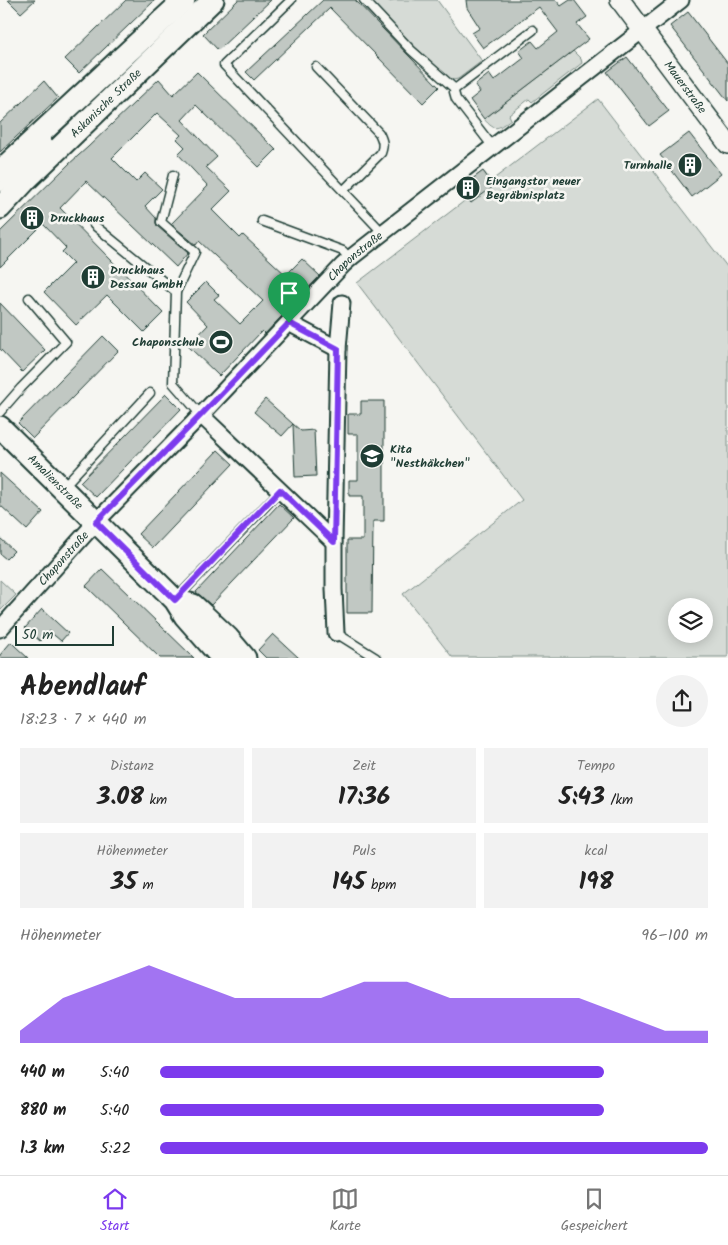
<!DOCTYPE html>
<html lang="de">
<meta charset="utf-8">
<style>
:root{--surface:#fff;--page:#f2f2f2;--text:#222;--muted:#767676;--line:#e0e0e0;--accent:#7c3aed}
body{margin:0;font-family:Kalam,sans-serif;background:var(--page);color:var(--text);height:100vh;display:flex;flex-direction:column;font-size:19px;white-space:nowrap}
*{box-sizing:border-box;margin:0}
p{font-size:16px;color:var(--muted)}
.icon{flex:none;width:28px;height:28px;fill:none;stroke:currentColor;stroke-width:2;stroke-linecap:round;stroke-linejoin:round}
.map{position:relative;height:658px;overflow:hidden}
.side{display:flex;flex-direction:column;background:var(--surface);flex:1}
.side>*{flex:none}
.buttons{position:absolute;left:668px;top:598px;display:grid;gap:10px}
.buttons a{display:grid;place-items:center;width:45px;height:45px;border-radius:50%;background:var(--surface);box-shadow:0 2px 12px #0003;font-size:25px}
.scale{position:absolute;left:15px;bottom:12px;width:99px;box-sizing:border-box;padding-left:5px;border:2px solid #1f3d34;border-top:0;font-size:14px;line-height:18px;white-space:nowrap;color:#1f3d34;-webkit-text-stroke:4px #f6f6f2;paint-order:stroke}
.pin{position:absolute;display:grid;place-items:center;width:42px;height:42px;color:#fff;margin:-51px -21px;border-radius:50% 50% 50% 0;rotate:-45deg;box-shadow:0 0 5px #0007}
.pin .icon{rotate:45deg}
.round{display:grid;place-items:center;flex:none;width:52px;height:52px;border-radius:26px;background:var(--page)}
.summary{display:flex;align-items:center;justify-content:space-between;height:85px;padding:0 20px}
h1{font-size:28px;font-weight:700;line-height:38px}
.figures{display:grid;grid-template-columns:repeat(3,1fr);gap:8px;height:85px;padding:5px 20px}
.figures div{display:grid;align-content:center;border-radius:0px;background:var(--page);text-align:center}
.figures b{font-size:25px;font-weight:700}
.figures small{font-size:14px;font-weight:400}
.figures p{font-size:14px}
.chart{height:140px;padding:10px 20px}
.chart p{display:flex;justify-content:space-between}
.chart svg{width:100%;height:90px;margin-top:5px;fill:var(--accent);opacity:.7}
ul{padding:0 20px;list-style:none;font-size:16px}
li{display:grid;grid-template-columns:80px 60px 1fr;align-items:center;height:38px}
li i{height:12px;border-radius:6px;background:var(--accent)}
.dock{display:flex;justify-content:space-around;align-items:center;height:70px;border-top:1px solid var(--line);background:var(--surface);font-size:14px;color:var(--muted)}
.dock a{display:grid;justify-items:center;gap:2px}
.dock .current{color:var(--accent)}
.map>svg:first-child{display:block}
</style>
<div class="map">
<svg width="728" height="658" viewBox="0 0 728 658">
<rect width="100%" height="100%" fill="#f6f6f2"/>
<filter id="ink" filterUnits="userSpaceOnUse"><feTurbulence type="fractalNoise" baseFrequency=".02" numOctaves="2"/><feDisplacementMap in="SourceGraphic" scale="10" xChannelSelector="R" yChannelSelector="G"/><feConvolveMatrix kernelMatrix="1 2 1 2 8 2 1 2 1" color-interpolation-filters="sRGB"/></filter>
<g filter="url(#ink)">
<!-- green -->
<g fill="#d6dbd6" stroke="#7a8c85" fill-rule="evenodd">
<polygon points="370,0 387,0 391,2 393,0 437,0 482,61 458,79 453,80 449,78 413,45"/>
<path d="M 573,51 L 581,59 L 582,63 L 532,102 L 529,99 L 509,115 L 511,119 C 498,128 496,133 484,119 Z"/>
<path d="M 598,99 L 728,268 L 728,657 L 452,657 L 403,594 L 522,500 L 357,283 L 467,199 L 460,188 L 483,171 L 491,181 ZM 676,606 L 704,606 L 704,634 L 676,634 Z"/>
<polygon points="0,580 16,595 0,611"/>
</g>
<!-- building -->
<g fill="#c1c8c3" stroke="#1f3d34">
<polygon points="8,0 35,0 21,13"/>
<polygon points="126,0 155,0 79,73 65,59"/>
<polygon points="238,0 271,0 218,50 203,34"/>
<polygon points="323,0 355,0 439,87 423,103 330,8 254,80 246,72"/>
<polygon points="466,0 556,0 561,6 570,0 574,0 587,17 577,24 589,39 484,119 470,100 480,92 475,85 489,74 494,81 524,58 519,51 532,41 538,48 558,32 539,7 483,48 472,33 480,28 467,8"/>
<polygon points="688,12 728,64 728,101 670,26"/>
<polygon points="627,57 669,111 649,126 607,72"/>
<polygon points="197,72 276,150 259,167 196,105 182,120 217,157 206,167 231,191 212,210 240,238 243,235 286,275 302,259 320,276 265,334 262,331 219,376 188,346 208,325 186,302 206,282 219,295 214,299 240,324 263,301 199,241 196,245 171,224 208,186 178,154 185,147 177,139 181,135 157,113 112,158 136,182 145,173 162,189 145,206 156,218 156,223 157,226 188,253 176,267 86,181 60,208 163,313 144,332 107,295 76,325 44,292 73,263 62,252 66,248 43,224 0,267 0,232 69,164 88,147 159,79 173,95"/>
<polygon points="44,81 58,98 0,152 0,123"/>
<polygon points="689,133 721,174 692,197 660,155"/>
<polygon points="483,171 494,186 471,203 460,188"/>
<polygon points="0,303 45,350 22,372 0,349"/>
<polygon points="103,336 118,351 33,438 18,423"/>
<polygon points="166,394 181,409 96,497 80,482"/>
<polygon points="265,399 293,424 282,436 254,412"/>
<polygon points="361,401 384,401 384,521 373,521 372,613 347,613 347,540 363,540 363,496 349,496 349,480 358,480 358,434 348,434 348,414 361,414"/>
<polygon points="293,424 301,431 314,430 316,476 295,477"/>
<polygon points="218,450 233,464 153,548 138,534"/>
<polygon points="0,473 43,512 27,530 0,505"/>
<polygon points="279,504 294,518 211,605 196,592"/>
<polygon points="0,538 14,551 6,559 0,554"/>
<polygon points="102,569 159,624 194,658 160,658 86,586"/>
<polygon points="42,609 68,633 61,641 49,631 40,641 25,628"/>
<polygon points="273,634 299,658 266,658 258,650"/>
<polygon points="11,642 15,646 28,658 0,658 0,655"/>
</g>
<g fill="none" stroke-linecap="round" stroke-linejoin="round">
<defs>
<g id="service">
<polyline points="291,0 224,65 383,233"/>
<polyline points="364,0 411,50 455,89"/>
<path d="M 316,67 L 379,133 C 383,141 384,145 381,153 L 344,190"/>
<polyline points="493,147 456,99 454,92 455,89 533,30"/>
<polyline points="173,175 161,222 195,252 176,292 173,383 201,415"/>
<polyline points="0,187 47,142"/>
<polyline points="262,221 343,251 350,259"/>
<polyline points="94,225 176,292"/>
<polyline points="0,412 21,388 66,342 29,298"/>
<polyline points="63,487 150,393"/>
<polyline points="176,599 280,491"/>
<polyline points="336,633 376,658"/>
</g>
<g id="minor">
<polyline points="289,323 338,349"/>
<polyline points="201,415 334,542"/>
<path id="s1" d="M 0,629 L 96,522 L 201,415 L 343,265 L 353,256 L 681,0"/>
<polyline points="336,633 334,589 334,542 338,349 342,303"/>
</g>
<g id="tertiary">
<path id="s2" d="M 620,0 L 728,144"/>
</g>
<g id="secondary">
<polyline points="0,171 184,0"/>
<path id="s3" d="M 0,208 L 26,180 L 213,0"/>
<path id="s4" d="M 0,427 L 175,600 L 185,616 L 222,658"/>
<polyline points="185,603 193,605 228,638 245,658"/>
</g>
</defs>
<!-- service casing -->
<use href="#service" stroke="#1f3d34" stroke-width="11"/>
<!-- minor casing -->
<use href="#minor" stroke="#1f3d34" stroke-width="19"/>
<!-- tertiary casing -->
<use href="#tertiary" stroke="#1f3d34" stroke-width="22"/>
<!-- secondary casing -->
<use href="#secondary" stroke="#1f3d34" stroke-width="25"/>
<!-- service -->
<use href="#service" stroke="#f6f6f2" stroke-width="8"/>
<!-- minor -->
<use href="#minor" stroke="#f6f6f2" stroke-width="15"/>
<!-- tertiary -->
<use href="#tertiary" stroke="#f6f6f2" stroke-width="19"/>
<!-- secondary -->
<use href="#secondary" stroke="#f6f6f2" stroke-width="21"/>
</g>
</g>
<g fill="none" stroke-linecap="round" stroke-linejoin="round" filter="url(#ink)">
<defs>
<polygon id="route" points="289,323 338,349 334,542 280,490 175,600 96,522 201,415"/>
</defs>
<!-- route casing -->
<use href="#route" stroke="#fff" stroke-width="10"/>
<!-- route -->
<use href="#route" stroke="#7c3aed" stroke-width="6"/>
</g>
<!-- icons -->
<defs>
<symbol id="building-disc" viewBox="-11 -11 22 22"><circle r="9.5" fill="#1f3d34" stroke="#f6f6f2"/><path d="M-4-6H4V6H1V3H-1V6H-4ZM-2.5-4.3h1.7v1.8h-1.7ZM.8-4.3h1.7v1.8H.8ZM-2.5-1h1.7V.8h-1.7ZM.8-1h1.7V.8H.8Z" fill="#fff"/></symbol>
<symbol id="stadium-disc" viewBox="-11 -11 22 22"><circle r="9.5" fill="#1f3d34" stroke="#f6f6f2"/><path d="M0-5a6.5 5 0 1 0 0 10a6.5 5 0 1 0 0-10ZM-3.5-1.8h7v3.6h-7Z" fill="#fff"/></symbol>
<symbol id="school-disc" viewBox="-11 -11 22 22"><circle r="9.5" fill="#1f3d34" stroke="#f6f6f2"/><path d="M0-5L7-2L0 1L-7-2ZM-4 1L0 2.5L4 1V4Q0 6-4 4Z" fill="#fff"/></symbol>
</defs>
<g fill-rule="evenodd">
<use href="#building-disc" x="676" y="151" width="28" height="28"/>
<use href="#building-disc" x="454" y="174" width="28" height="28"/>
<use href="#building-disc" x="18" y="204" width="28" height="28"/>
<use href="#building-disc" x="79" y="263" width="28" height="28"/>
<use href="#stadium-disc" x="207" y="328" width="28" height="28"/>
<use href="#school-disc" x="358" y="442" width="28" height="28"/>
</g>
<g text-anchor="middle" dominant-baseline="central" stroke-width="5" stroke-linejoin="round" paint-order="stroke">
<!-- street labels -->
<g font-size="12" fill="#1f3d34" stroke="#f6f6f2">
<text stroke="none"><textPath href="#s2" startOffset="109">Mauerstraße</textPath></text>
<text stroke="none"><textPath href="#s3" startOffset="149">Askanische Straße</textPath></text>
<text stroke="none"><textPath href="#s1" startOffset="515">Chaponstraße</textPath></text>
<text stroke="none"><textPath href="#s4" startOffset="78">Amalienstraße</textPath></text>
<text stroke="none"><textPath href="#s1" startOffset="95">Chaponstraße</textPath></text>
</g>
<!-- poi labels -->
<g font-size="12" font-weight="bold" fill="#1f3d34" stroke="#f6f6f2" text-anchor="start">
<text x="672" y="165" text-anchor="end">Turnhalle</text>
<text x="486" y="181">Eingangstor neuer<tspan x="486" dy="14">Begräbnisplatz</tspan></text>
<text x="50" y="218">Druckhaus</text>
<text x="110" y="270">Druckhaus<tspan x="110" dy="14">Dessau GmbH</tspan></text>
<text x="204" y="342" text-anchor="end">Chaponschule</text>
<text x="390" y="449">Kita<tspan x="390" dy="14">"Nesthäkchen"</tspan></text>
</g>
</g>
</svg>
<div class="buttons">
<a><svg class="icon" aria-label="layers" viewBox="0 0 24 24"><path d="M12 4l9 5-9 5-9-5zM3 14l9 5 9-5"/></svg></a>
</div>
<div class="scale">50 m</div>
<div class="pin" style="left:289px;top:323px;background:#1e9e55"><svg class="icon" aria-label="arrive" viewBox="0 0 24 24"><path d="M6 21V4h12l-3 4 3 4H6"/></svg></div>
</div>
<section class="side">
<div class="summary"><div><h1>Abendlauf</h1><p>18:23 · 7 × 440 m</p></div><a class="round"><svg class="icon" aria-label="share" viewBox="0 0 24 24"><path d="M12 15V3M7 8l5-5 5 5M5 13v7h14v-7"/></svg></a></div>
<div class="figures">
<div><p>Distanz</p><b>3.08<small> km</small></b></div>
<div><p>Zeit</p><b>17:36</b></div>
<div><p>Tempo</p><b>5:43<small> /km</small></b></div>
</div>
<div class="figures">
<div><p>Höhenmeter</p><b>35<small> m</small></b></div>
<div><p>Puls</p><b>145<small> bpm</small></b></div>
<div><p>kcal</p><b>198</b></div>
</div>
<div class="chart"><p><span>Höhenmeter</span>96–100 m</p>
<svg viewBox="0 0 160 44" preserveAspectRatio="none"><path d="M0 44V38L10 22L20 14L30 6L40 14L50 22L60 22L70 22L80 14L90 14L100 22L110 22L120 22L130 22L140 30L150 38L160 38V44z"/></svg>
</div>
<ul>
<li><b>440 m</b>5:40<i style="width:81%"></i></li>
<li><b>880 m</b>5:40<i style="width:81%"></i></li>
<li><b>1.3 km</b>5:22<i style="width:100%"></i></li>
</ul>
</section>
<nav class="dock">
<a class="current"><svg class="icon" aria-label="home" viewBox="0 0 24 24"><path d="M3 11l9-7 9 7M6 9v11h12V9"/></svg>Start</a>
<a><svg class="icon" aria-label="map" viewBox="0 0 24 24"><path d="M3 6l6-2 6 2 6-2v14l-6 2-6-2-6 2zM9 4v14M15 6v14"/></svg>Karte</a>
<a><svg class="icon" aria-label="saved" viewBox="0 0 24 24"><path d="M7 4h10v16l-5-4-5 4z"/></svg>Gespeichert</a>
</nav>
